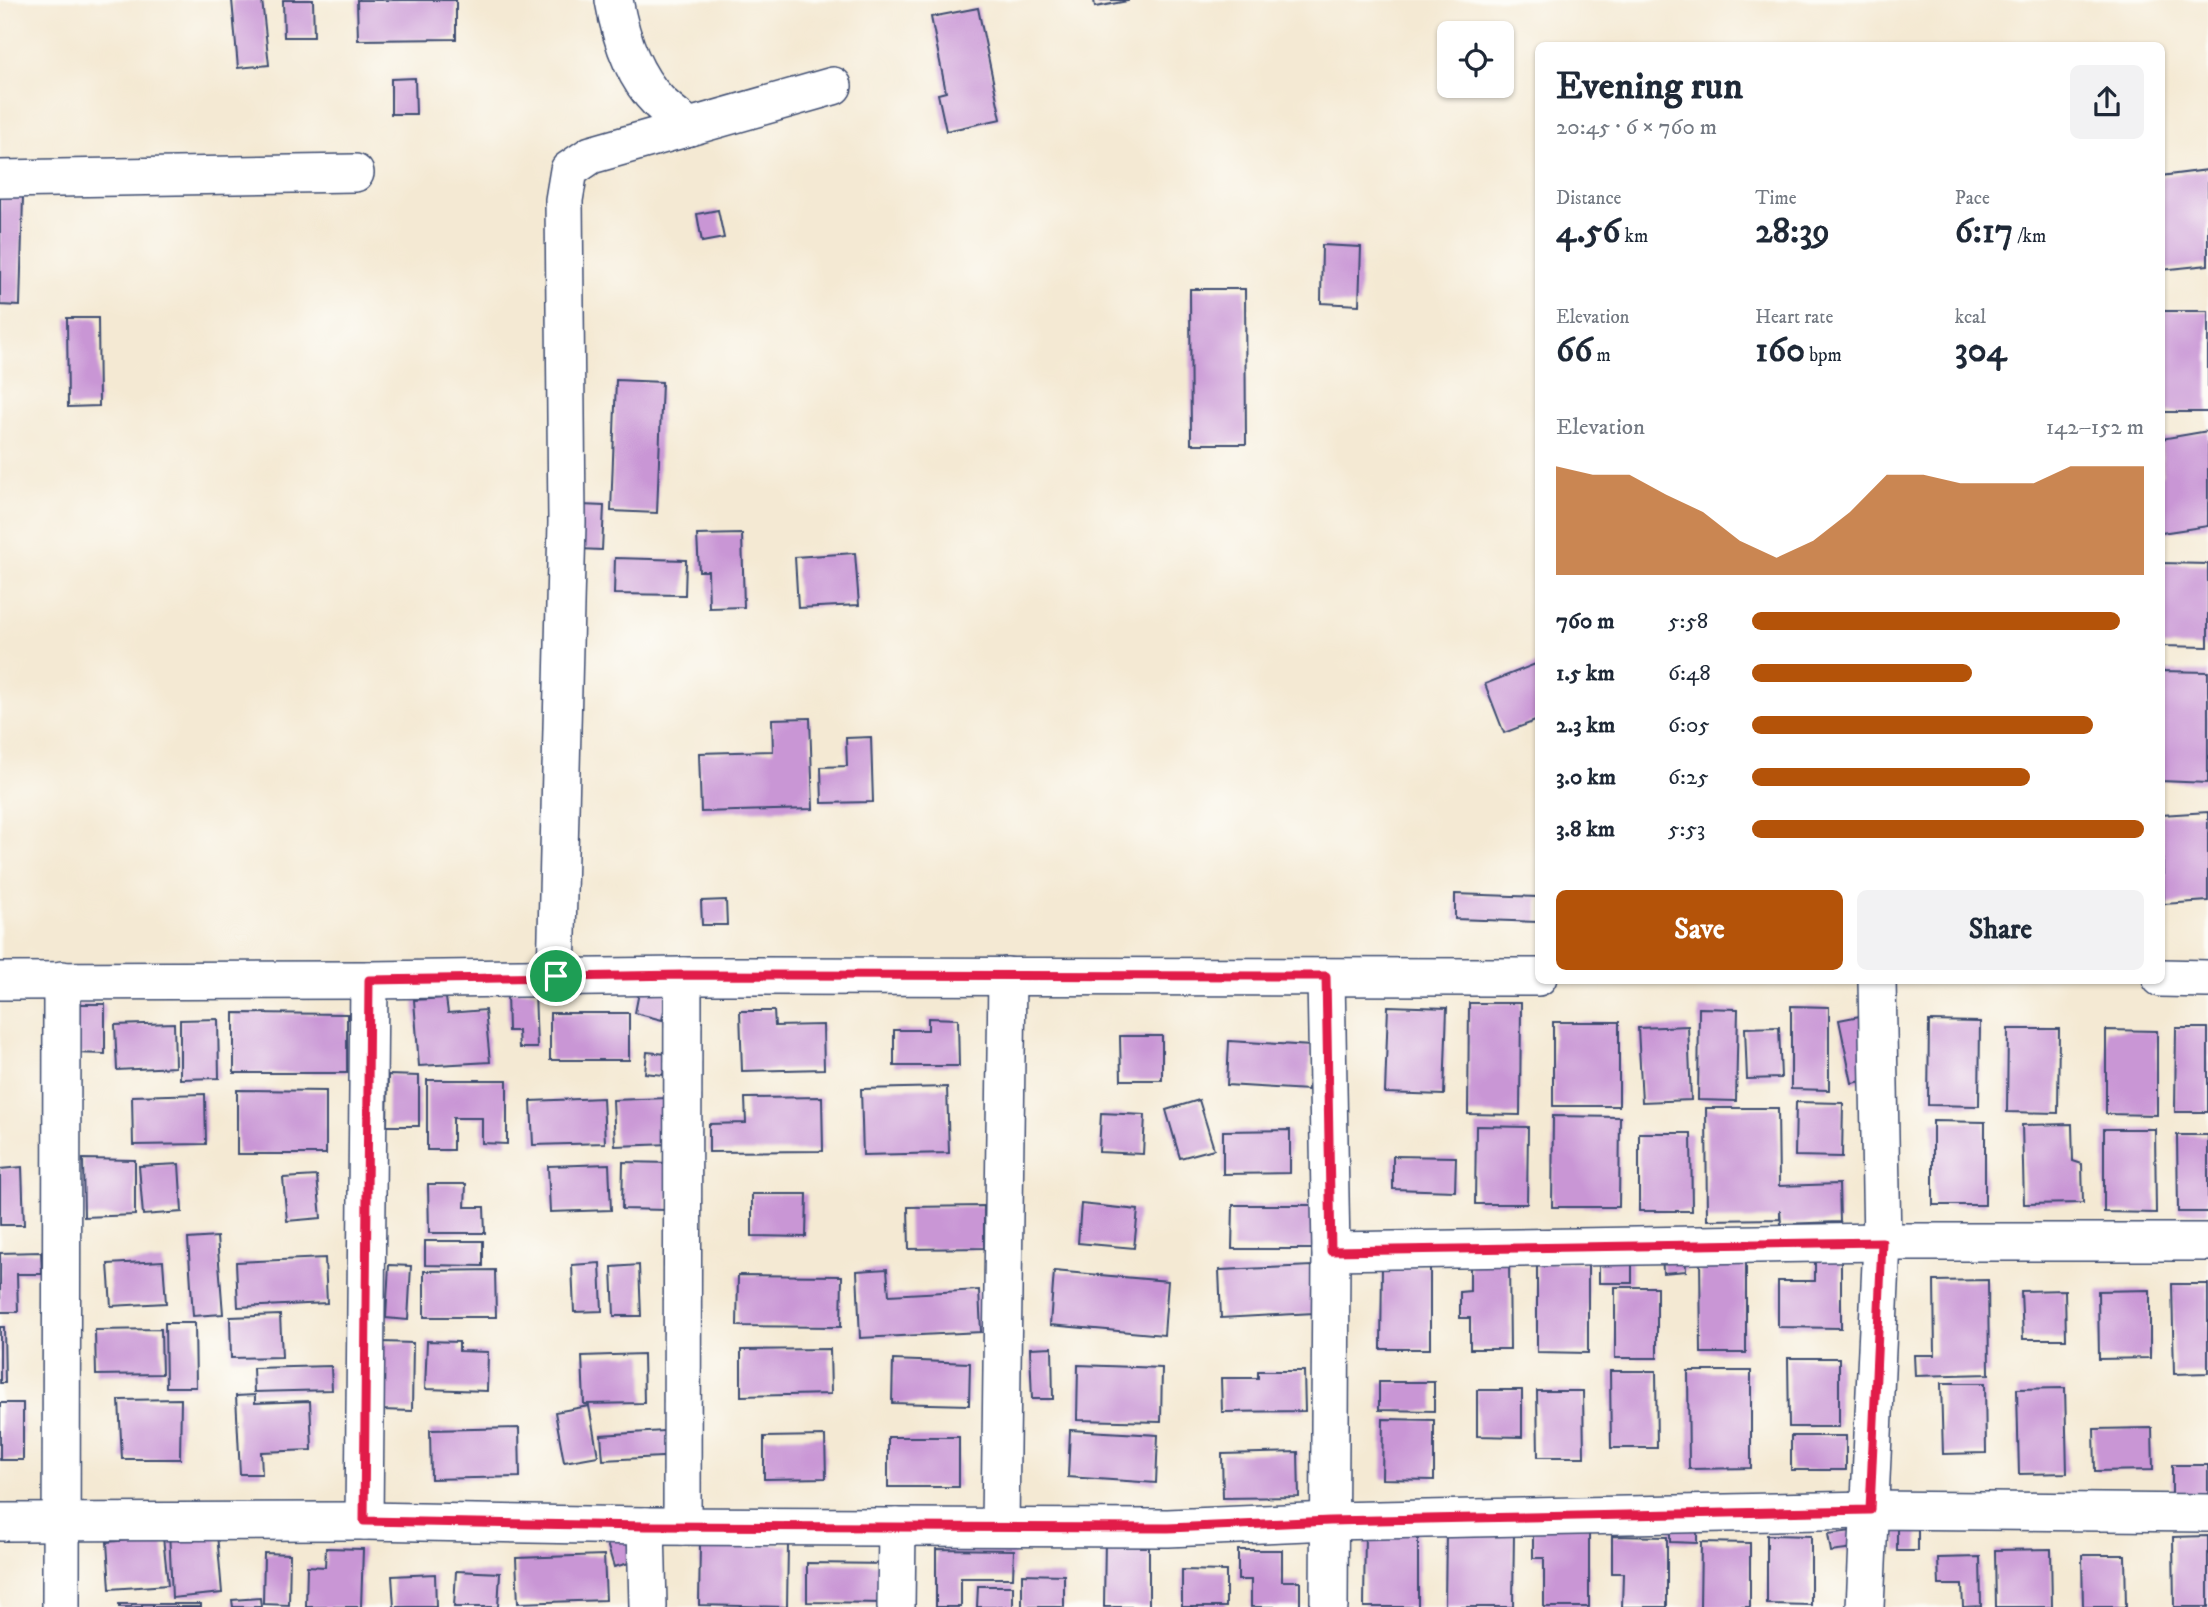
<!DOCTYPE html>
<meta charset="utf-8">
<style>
:root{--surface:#fff;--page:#f2f2f3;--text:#1f2937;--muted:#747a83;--accent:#b45309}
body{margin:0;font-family:"IM FELL DW Pica",serif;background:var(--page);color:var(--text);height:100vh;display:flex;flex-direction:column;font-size:26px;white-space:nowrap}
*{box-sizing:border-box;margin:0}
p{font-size:23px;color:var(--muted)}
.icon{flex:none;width:38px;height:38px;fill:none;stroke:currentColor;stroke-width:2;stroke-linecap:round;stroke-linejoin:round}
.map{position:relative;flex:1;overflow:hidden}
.drawer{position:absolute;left:1535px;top:42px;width:630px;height:942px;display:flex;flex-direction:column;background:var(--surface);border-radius:10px;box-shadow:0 2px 5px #0004}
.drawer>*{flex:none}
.fabs{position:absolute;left:1437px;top:21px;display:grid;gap:14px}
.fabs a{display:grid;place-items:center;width:77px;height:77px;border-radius:10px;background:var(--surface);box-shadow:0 2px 5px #0004;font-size:35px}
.pin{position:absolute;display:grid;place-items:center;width:60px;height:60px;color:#fff;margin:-30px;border:4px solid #fff;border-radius:50%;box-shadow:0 2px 7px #0007}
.round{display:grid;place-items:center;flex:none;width:74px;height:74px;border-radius:10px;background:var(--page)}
.summary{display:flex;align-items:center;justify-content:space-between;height:119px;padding:0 21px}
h1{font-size:38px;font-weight:700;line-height:52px}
.metrics{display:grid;grid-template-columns:repeat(3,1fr);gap:10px;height:119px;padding:7px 21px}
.metrics div{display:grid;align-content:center}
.metrics b{font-size:35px;font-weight:700}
.metrics small{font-size:19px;font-weight:400}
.metrics p{font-size:19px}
.chart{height:196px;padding:14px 21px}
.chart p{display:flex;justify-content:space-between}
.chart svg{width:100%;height:126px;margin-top:7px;fill:var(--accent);opacity:.7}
.cta{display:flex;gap:14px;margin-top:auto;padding:14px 21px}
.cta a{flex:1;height:80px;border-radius:10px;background:var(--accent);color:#fff;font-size:28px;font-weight:700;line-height:80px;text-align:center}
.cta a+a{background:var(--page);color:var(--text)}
ul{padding:0 21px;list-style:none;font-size:23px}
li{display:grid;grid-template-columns:112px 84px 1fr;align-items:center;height:52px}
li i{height:18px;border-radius:9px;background:var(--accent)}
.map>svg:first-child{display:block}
</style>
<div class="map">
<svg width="2208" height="1607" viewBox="0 0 2208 1607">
<rect width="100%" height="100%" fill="#fdfcf7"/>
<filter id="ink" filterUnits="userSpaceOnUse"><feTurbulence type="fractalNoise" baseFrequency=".0143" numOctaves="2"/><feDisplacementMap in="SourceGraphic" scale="14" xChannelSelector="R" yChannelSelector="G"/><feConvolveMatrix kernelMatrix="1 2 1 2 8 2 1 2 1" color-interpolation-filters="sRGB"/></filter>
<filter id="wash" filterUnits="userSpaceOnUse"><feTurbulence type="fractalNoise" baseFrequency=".00686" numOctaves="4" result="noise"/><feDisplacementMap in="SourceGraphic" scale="28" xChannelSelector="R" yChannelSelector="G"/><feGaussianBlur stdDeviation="1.57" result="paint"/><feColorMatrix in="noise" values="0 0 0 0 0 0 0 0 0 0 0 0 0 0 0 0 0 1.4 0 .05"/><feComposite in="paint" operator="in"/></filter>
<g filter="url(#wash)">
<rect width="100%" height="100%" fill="#f4e9d3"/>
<g id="blocks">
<!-- building -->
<g fill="#c996d5">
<polygon points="232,0 262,0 269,65 238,68"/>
<polygon points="283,0 313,0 314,37 284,37"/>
<polygon points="357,0 456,0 456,39 358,40"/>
<polygon points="1094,0 1128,0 1128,1 1095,7"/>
<polygon points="978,8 1001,119 946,131 938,94 946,92 931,17"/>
<polygon points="415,78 416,114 391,114 391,79"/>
<polygon points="2208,170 2208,265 2161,270 2161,176"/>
<polygon points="0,195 23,196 20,306 0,305"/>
<polygon points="718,210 724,238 702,242 697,214"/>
<polygon points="1322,245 1361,247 1359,305 1321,303"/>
<polygon points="1190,289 1245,289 1246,444 1191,444"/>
<polygon points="2161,311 2208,311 2208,412 2162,412"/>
<polygon points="67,318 98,318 99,406 68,407"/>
<polygon points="616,380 662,382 657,513 611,511"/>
<polygon points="2208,431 2208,526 2161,533 2161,476 2163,475 2161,439"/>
<polygon points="581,505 604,506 602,550 579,549"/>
<polygon points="742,534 744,607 709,608 708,571 699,571 697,535"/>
<polygon points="855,553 859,605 798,608 795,557"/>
<polygon points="615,558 686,560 685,595 614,594"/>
<polygon points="2161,563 2208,564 2208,647 2161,646"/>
<polygon points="1538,663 1538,720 1504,733 1485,684"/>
<polygon points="2161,671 2208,672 2208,783 2161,781"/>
<polygon points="810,718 813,809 701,812 699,753 773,751 772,719"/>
<polygon points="871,737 873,802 822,803 821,767 847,766 846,738"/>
<polygon points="2208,812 2208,901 2164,904 2161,815"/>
<polygon points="1455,894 1538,897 1538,922 1455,919"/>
<polygon points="726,900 727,925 702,925 701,901"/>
<polygon points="640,987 668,992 662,1020 635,1013"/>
<polygon points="507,991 535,991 537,1048 519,1048 518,1031 508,1031"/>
<polygon points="446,998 448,1013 485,1010 490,1062 419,1066 414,1000"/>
<polygon points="1469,1003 1521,1003 1520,1115 1468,1114"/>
<polygon points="74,1004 105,1004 105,1054 73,1053"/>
<polygon points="1388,1006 1447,1008 1444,1095 1385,1093"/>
<polygon points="1791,1006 1829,1007 1829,1090 1791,1089"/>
<polygon points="1699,1008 1738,1009 1736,1101 1698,1100"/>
<polygon points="740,1011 774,1011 775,1026 823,1025 824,1069 742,1071"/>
<polygon points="234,1013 347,1014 347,1073 234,1073"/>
<rect x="550" y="1013" width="79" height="47"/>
<polygon points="1865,1015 1878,1078 1852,1083 1839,1020"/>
<polygon points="928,1018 958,1019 959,1066 894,1066 894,1030 928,1030"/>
<polygon points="218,1019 219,1078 180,1079 180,1020"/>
<polygon points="1929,1021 1980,1022 1979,1106 1928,1105"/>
<rect x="1553" y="1022" width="66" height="84"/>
<polygon points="174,1023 175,1067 117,1070 115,1025"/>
<polygon points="1688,1026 1691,1100 1642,1102 1638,1028"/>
<polygon points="1779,1027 1781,1078 1747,1079 1745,1028"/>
<polygon points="2176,1028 2208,1028 2208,1112 2175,1112"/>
<polygon points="2008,1029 2059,1029 2058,1113 2007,1112"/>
<polygon points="2106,1030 2157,1031 2157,1115 2106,1114"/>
<polygon points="1120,1036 1162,1036 1162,1080 1121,1080"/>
<polygon points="1229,1041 1311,1046 1308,1090 1227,1085"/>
<polygon points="647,1052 666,1054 663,1075 645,1073"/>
<polygon points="388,1075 419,1076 419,1126 387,1126"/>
<polygon points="427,1080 507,1080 507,1144 482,1143 482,1118 453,1118 453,1150 427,1150"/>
<polygon points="947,1087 949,1153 863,1155 861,1089"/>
<polygon points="237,1090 326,1091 326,1154 237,1154"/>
<polygon points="205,1094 206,1144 133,1145 132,1096"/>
<polygon points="822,1097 823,1151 709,1152 709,1124 746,1123 745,1098"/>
<polygon points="603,1098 605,1143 533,1145 531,1101"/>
<polygon points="669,1098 671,1144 615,1146 613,1100"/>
<polygon points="1199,1100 1214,1149 1180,1158 1166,1110"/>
<polygon points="1796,1102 1843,1103 1842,1157 1795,1156"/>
<polygon points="1706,1108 1778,1108 1779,1186 1839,1184 1840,1222 1781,1224 1780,1210 1780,1219 1707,1220"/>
<polygon points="1101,1113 1145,1115 1143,1154 1099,1152"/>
<polygon points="1553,1116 1620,1117 1619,1207 1552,1207"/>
<polygon points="1933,1121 1985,1122 1985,1205 1933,1205"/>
<polygon points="2072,1124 2073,1161 2082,1164 2083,1203 2024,1204 2022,1125"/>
<polygon points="1476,1126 1528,1127 1527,1204 1475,1204"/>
<polygon points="2104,1129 2155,1129 2156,1213 2104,1212"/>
<polygon points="1290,1130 1290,1173 1223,1174 1223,1131"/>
<polygon points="1639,1133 1691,1133 1692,1211 1639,1211"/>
<polygon points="2177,1135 2208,1135 2208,1212 2178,1212"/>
<polygon points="1393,1156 1456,1157 1455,1191 1393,1189"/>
<polygon points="83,1159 135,1160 135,1215 84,1217"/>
<polygon points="623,1162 669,1163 668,1210 622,1209"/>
<polygon points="179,1164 182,1212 143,1215 139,1166"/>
<polygon points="609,1164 611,1210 550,1212 548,1166"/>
<polygon points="22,1167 24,1225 0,1225 0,1169"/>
<polygon points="317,1176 321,1218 287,1221 283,1178"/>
<polygon points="428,1184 466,1184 465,1207 484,1207 485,1233 429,1233"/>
<polygon points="752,1194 807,1194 806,1237 752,1236"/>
<polygon points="1081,1204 1138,1210 1134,1248 1078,1243"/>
<polygon points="1233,1205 1315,1205 1315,1249 1232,1249"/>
<polygon points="984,1206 984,1248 909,1249 908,1207"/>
<polygon points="217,1237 223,1314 193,1316 188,1239"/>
<polygon points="425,1241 483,1241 483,1266 425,1265"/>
<rect x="1599" y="1245" width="33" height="38"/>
<polygon points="1685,1246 1686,1271 1663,1273 1662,1248"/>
<polygon points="41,1252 42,1274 17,1274 18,1312 0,1312 0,1253"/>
<polygon points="1700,1255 1746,1255 1746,1353 1701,1353"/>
<polygon points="325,1258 327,1303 238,1307 236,1262"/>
<polygon points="1470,1260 1509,1260 1510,1349 1470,1349 1470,1318 1460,1318 1460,1292 1470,1291"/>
<polygon points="1815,1260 1841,1260 1841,1328 1778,1327 1778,1281 1815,1281"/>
<polygon points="163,1261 166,1303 111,1306 108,1264"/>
<polygon points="600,1263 602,1311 574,1312 572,1265"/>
<polygon points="1537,1263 1588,1263 1588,1353 1537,1352"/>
<polygon points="389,1265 411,1266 408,1320 386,1318"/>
<polygon points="639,1265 641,1316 614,1316 612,1267"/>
<polygon points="1312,1266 1314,1313 1221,1318 1219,1270"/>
<polygon points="1382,1266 1430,1267 1430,1349 1381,1349"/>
<polygon points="887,1269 889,1295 979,1290 981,1332 860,1338 857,1271"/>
<polygon points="495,1270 496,1317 424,1317 424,1271"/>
<polygon points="1054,1271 1168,1281 1164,1335 1050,1325"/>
<polygon points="738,1275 842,1276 841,1327 737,1326"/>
<polygon points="1988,1280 1989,1374 1915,1376 1914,1355 1935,1355 1934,1281"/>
<polygon points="2172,1284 2208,1284 2208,1373 2174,1374"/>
<rect x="1615" y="1287" width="42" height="71"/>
<polygon points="2065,1290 2066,1339 2023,1339 2021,1291"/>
<polygon points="2150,1290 2150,1358 2099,1359 2098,1291"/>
<polygon points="280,1315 282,1357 231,1358 230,1317"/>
<polygon points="165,1323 195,1323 196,1387 166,1387"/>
<polygon points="0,1327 4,1327 5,1383 0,1383"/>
<polygon points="161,1329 162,1374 96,1375 95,1330"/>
<polygon points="427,1341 459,1342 459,1351 488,1352 487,1391 425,1389"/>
<polygon points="382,1342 413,1343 412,1411 381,1410"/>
<polygon points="1052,1347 1053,1399 1032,1399 1030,1348"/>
<polygon points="830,1349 831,1394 741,1396 741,1350"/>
<polygon points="643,1354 644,1403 584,1404 582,1356"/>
<polygon points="1788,1358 1839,1358 1839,1427 1789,1427"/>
<polygon points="893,1360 970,1363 969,1405 892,1403"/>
<polygon points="1078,1365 1162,1368 1161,1422 1077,1420"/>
<polygon points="331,1366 332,1390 254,1392 253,1368"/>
<polygon points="1258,1371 1304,1371 1305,1411 1222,1412 1221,1378 1258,1378"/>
<polygon points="1610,1371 1656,1371 1657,1448 1611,1448"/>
<polygon points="1688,1371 1751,1371 1751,1468 1689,1469"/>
<polygon points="1379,1382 1434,1382 1434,1411 1379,1410"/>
<polygon points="1941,1383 1985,1383 1986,1453 1943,1454"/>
<polygon points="2065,1388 2067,1473 2019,1474 2017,1389"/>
<polygon points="1477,1390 1522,1390 1522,1437 1477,1436"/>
<polygon points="1537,1391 1583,1391 1584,1457 1538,1457"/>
<polygon points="255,1395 255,1403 310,1401 312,1450 261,1452 262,1474 240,1474 236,1396"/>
<polygon points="181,1399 180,1459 122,1459 119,1400"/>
<rect x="0" y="1403" width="23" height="57"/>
<polygon points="589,1406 598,1456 564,1462 555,1412"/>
<polygon points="1383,1419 1434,1420 1434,1480 1382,1479"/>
<polygon points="519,1428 520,1477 431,1479 430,1430"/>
<polygon points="2152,1428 2153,1470 2095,1471 2094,1429"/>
<polygon points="679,1430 681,1456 603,1460 601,1435"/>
<polygon points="1070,1430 1158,1435 1156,1483 1068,1477"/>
<polygon points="825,1436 826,1478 764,1479 764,1437"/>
<rect x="1791" y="1436" width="55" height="34"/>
<rect x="888" y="1437" width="71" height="50"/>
<polygon points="1298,1452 1299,1497 1223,1498 1222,1454"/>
<rect x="2172" y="1465" width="36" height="30"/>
<polygon points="1670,1520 1697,1521 1697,1543 1670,1542"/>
<polygon points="216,1522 222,1593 172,1598 169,1529"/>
<rect x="1897" y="1523" width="21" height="28"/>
<polygon points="1533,1525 1589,1525 1589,1607 1544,1607 1544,1558 1533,1558"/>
<polygon points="1365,1529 1418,1530 1418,1607 1364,1607"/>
<polygon points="1446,1530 1514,1531 1513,1607 1445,1607"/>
<polygon points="1852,1531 1854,1549 1831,1552 1828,1534"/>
<polygon points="631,1533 640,1560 614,1567 606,1540"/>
<polygon points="1767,1535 1811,1536 1811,1605 1767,1604"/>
<polygon points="1612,1536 1667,1537 1667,1607 1622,1607 1623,1573 1612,1573"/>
<polygon points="2208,1536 2208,1607 2174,1607 2173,1537"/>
<polygon points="163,1537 168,1585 110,1589 107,1542"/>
<polygon points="1105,1538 1149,1538 1149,1607 1104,1607"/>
<polygon points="1701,1542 1750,1543 1750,1607 1700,1607"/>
<polygon points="700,1544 788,1545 787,1607 699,1605"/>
<polygon points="326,1548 363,1549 361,1607 306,1607 307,1566 325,1567"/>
<polygon points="936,1549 1014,1550 1013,1578 961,1578 961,1607 936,1607"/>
<polygon points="2051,1549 2052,1607 1996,1607 1995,1550"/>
<polygon points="1238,1550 1282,1550 1282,1581 1300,1581 1300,1607 1251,1607 1251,1580 1238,1580"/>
<polygon points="264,1553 290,1554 289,1605 263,1604"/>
<polygon points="604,1555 606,1600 518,1603 516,1558"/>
<polygon points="2082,1555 2125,1555 2126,1607 2083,1607"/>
<polygon points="1980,1557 1981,1606 1963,1607 1962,1585 1939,1585 1938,1558"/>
<polygon points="807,1563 890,1564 889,1603 807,1602"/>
<polygon points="1182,1570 1226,1571 1226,1607 1182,1607"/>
<polygon points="456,1571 500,1573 498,1607 454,1607"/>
<polygon points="435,1574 436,1607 394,1607 392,1576"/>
<polygon points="1022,1574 1064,1575 1064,1607 1022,1607"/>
<polygon points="978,1586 1013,1586 1013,1607 977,1607"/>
<polygon points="260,1598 261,1607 233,1607 232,1600"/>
<rect x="119" y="1604" width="82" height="3"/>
</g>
</g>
</g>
<g filter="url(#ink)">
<use href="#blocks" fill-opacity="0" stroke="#3c4b70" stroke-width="2"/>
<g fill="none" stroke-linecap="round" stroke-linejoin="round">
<defs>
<g id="minor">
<path d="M 614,0 C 620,35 632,75 659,102 C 668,111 679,119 689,127"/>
<polyline points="0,179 355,173"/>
<polyline points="556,976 567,522 564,200 569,170 591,155 833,86"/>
<polyline points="1326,977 1331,1251 1329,1607"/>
<polyline points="2161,978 2208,979"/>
<polyline points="0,981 369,980 683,976 1538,977"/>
<polyline points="1331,1251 1882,1242 2208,1242"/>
<polyline points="364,1521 369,980"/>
<polyline points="0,1522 364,1521 646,1526 1168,1528 1330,1521 1870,1510 2208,1513"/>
<polyline points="646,1526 648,1607"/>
<polyline points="682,1526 683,976"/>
<polyline points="1000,1526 1007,976"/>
<polyline points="61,1607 62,980"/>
<polyline points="896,1607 897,1527"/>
<polyline points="1865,1607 1882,1242 1877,980"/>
</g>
</defs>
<!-- minor casing -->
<use href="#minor" stroke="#3c4b70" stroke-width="40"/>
<!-- minor -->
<use href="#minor" stroke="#fff" stroke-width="37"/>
</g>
</g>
<g fill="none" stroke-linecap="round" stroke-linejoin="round" filter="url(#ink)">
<defs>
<polygon id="route" points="683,975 1326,976 1331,1251 1882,1242 1870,1510 1330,1521 1168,1528 646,1526 364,1521 369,980"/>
</defs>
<!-- route casing -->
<use href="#route" stroke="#fff" stroke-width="14"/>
<!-- route -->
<use href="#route" stroke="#e11d48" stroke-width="9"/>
</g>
</svg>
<div class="fabs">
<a><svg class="icon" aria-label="locate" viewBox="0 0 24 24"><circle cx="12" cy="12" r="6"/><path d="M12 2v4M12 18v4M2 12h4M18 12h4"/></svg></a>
</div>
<div class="pin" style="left:556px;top:976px;background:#1e9e55"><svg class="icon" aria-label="arrive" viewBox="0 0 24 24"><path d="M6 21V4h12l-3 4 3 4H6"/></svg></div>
<section class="drawer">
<div class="summary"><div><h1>Evening run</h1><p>20:45 · 6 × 760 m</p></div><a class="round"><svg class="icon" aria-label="share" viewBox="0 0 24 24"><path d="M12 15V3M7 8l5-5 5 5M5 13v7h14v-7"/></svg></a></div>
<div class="metrics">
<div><p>Distance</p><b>4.56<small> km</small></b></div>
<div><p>Time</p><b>28:39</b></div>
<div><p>Pace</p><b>6:17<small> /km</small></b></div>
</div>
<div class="metrics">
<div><p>Elevation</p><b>66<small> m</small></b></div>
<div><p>Heart rate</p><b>160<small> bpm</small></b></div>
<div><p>kcal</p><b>304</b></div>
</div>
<div class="chart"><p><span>Elevation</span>142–152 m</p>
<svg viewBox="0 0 160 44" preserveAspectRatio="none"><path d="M0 44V6L10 9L20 9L30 16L40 22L50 32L60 38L70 32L80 22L90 9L100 9L110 12L120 12L130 12L140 6L150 6L160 6V44z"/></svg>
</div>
<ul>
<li><b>760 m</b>5:58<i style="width:94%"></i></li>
<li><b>1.5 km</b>6:48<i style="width:56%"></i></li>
<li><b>2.3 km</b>6:05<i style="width:87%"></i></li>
<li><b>3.0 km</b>6:25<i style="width:71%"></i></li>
<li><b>3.8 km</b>5:53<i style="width:100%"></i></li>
</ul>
<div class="cta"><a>Save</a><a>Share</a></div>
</section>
</div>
